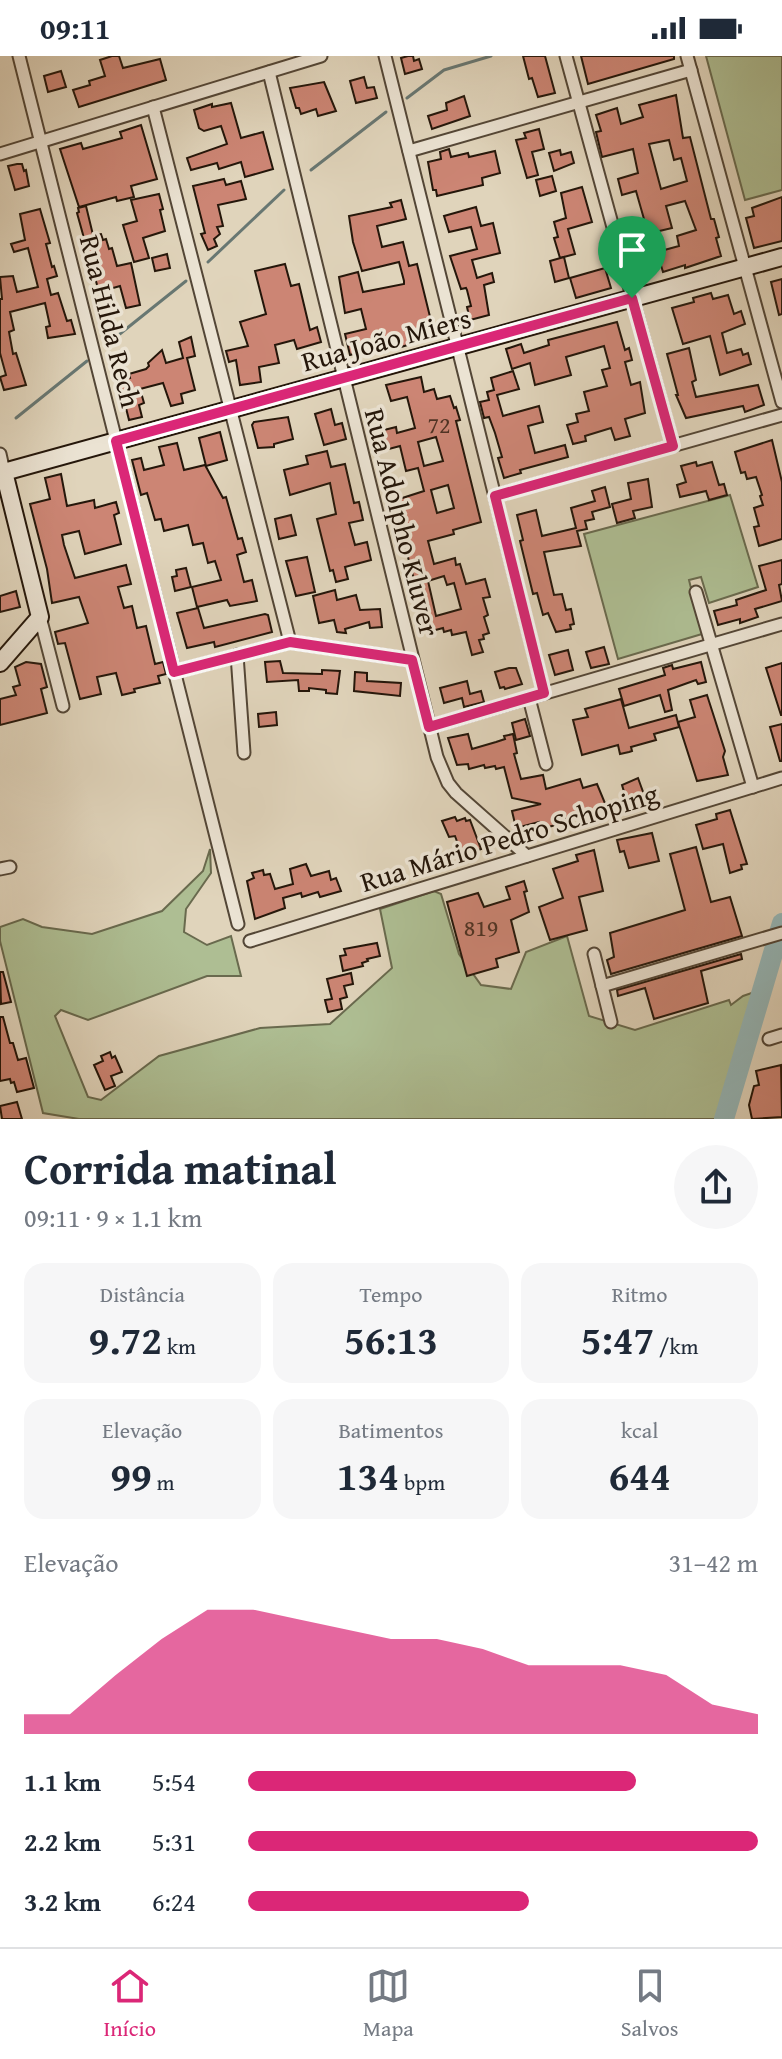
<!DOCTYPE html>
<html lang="pt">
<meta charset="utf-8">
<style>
:root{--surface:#fff;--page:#f6f6f7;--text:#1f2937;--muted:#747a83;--line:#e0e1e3;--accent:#db2777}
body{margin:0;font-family:"Gentium Book Plus",serif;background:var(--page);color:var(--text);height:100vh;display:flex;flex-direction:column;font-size:30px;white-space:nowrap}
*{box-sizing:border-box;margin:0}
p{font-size:26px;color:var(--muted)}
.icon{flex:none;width:44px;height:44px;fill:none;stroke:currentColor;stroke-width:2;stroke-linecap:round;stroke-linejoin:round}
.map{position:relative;height:1063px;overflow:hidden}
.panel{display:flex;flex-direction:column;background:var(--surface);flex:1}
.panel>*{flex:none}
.pin{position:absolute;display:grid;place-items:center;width:68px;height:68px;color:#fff;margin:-82px -34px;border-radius:50% 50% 50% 0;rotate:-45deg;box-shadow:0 0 8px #0007}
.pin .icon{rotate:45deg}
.round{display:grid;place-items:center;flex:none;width:84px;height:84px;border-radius:42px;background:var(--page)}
.summary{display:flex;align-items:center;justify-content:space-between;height:136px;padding:0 24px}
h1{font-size:44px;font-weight:700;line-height:60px}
.metrics{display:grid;grid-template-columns:repeat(3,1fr);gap:12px;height:136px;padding:8px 24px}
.metrics div{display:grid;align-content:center;border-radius:20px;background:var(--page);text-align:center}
.metrics b{font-size:40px;font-weight:700}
.metrics small{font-size:22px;font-weight:400}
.metrics p{font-size:22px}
.chart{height:224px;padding:16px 24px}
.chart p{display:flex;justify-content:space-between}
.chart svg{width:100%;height:144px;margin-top:8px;fill:var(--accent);opacity:.7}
ul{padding:0 24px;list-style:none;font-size:26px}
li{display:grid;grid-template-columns:128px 96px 1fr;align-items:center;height:60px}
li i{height:20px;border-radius:10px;background:var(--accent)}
.status{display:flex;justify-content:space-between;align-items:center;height:56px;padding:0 40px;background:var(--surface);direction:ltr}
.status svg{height:22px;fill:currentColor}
.dock{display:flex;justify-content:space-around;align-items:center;height:112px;border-top:2px solid var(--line);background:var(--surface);font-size:22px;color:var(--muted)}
.dock a{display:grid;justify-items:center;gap:4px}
.dock .current{color:var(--accent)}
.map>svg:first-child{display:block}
</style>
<div class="status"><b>09:11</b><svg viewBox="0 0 49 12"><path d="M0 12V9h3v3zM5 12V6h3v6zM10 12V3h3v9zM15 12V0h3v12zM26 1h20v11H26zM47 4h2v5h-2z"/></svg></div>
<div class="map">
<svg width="782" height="1063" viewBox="0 0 782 1063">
<rect width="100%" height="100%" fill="#e0d4bb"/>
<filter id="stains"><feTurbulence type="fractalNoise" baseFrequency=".0025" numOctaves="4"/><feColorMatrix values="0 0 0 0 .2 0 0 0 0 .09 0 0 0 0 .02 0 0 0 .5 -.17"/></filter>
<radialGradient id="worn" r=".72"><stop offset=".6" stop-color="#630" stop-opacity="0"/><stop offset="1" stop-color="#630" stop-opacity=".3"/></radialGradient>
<!-- green -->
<g fill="#aebe93" stroke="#696a4e" stroke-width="2">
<polygon points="706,0 782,0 782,134 745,144"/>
<polygon points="730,439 758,531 709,547 701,521 689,524 702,578 618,603 584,478"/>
<polygon points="210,793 211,817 186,853 184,876 207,889 231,880 241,920 207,920 88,964 61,954 55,960 88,1041 101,1044 159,1000 260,972 330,968 392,912 380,853 434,835 441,838 459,898 481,929 511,933 526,896 567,880 589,960 635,974 729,944 731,949 743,940 769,931 727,1063 79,1063 43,1057 0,885 0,871 23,863 42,871 92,878 162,855 203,815"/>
</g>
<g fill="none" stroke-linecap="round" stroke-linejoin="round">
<!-- stream -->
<g stroke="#687772" stroke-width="3">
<polyline points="407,42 444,14 491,0"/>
<polyline points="311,114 386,56"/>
<polyline points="208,206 284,134"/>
<polyline points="106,289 186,225"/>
<polyline points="16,362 87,305"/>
</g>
<!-- river -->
<polyline stroke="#96b7b8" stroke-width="20" points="724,1063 782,867"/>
</g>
<!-- building -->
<g fill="#cc8574" stroke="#24160a" stroke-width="2" fill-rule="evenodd">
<polygon points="112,0 119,0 123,12 160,3 166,24 79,51 73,34 90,29 89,25 105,20 100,4"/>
<polygon points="408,0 413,0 414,5 419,3 422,13 405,18 401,2"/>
<polygon points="523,0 545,0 555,37 538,41 532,22 529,23"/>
<polygon points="581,0 674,0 674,3 588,28"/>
<polygon points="61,15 66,31 48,36 44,20"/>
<polygon points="364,21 367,32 374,31 377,42 356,47 350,25"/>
<polygon points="324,26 336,55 318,60 316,53 301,58 299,52 296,52 290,32"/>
<path d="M 676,39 L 683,82 L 690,81 L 711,163 L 714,163 L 719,181 L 716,182 L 721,200 L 685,212 L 685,209 L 663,216 L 657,196 L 679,190 L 677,180 L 696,174 L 685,145 L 666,150 L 672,172 L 651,177 L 656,194 L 636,200 L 626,168 L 644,163 L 636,135 L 622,139 L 618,123 L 638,117 L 633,93 L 602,101 L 596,76 L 601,75 L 596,59 L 617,52 L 621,68 L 643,61 L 639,49 ZM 669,84 L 674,104 L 681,102 L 687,125 L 661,133 L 649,88 Z"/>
<polygon points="464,40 470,60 432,73 428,60 447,54 446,47"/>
<polygon points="231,47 241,82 263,76 273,113 245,121 241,106 219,113 217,107 191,114 187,102 227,88 221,70 204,75 199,72 194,54 212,48 212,51"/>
<polygon points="141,69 157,123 131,130 134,141 117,145 116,141 79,151 60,93 81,87 83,93 122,82 120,76"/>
<polygon points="539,73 544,93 532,96 538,119 527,122 516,84 526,82 524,77"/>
<polygon points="449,93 451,101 468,97 469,101 495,95 500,117 482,122 483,129 437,140 436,134 433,134 428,106 441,103 440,96"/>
<polygon points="560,94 561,99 571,96 574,107 554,115 549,97"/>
<polygon points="17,108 22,108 24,115 26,114 29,130 15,134 8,110"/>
<polygon points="552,120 556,135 540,140 536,124"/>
<polygon points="224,123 226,129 241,125 246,143 218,149 223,170 217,171 220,178 214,183 217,190 208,194 201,178 205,177 193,130"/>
<polygon points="582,131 592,166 568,173 575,198 560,202 554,182 558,181 554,166 566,162 561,137"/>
<polygon points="159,138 163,153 160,154 165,175 143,182 149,202 134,206 123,169 137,165 131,144"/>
<polygon points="782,141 782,185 754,192 746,162 754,160 752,152"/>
<polygon points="401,144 406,163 377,170 382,191 403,186 409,210 417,208 435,281 401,291 399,286 350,299 345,278 366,273 361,253 345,257 339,221 358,216 363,236 404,228 404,225 399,206 362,215 353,186 349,160 392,151 390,147"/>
<polygon points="86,150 93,179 101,178 103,184 106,183 109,193 112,192 117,210 131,207 140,249 126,252 120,230 99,236 77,157 79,156 78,152"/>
<polygon points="476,151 481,170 493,167 500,197 472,204 477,222 492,217 494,226 484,229 489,259 470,264 467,251 471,250 467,234 466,232 461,233 450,200 477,193 471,171 449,176 444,160"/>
<polygon points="40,153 50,187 46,188 52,211 54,210 57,220 47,223 51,239 58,237 67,265 71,264 75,278 48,282 46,271 50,270 45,247 10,256 14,274 9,276 13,298 16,297 26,329 4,334 0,321 6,319 0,297 0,243 2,243 0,221 13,220 17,236 38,231 28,192 14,196 11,188 25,184 20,158"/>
<polygon points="167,198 170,212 155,215 152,202"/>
<polygon points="564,201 569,222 555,226 550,205"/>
<polygon points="285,208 291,230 299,228 310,274 317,271 321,286 297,293 294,284 275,289 279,307 259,311 261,326 240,329 236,304 229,306 226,295 248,290 240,266 266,258 255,215"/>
<polygon points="605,212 611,232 576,242 570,222"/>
<polygon points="782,223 782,258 779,259 771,226"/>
<polygon points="711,237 713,243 728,239 734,258 741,255 745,268 722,277 727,297 741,293 743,299 748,297 751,308 720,319 710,280 683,288 672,252 694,246 693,242"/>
<polygon points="617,266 625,294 629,292 632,304 625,306 631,329 640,326 645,357 625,363 630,380 615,384 611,372 585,380 586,385 573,388 567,369 578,366 576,358 589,355 584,336 607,330 602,314 610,312 604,290 566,301 571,319 535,329 530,307 512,313 506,293 521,288 524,297 549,289 548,284"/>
<polygon points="191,281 195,300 187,302 195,334 181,338 183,347 171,350 163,327 140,333 144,347 139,349 142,361 129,364 119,324 130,322 129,318 146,313 149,310 148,307 162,294 166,307 183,302 179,286"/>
<polygon points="689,292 696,324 692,326 696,341 758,329 764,349 745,356 743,350 686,362 676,339 678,339 667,298"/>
<polygon points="513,315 519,333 497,339 503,360 539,350 543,366 528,370 535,397 565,389 568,401 520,414 521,417 504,422 498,402 502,401 495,377 489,361 484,362 480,346 489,344 487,336 494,334 491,322"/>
<path d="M 421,321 L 424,336 L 434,333 L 437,343 L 450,340 L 454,352 L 456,351 L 460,364 L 456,365 L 481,466 L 453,474 L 454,478 L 428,485 L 434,508 L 455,502 L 456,509 L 460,508 L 466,528 L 485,523 L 490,541 L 483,542 L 488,559 L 484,561 L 489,577 L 483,579 L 484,583 L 479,584 L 483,596 L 472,599 L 466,576 L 452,579 L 451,574 L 444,576 L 443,572 L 428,576 L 393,445 L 424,435 L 418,412 L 406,415 L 400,390 L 385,394 L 380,375 L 396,371 L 397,377 L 415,372 L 407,341 L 391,345 L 386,329 ZM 436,381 L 443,405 L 424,410 L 418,386 ZM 448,429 L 454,452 L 437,457 L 431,434 ZM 444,520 L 447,529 L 454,527 L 461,553 L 436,560 L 428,525 Z"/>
<polygon points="331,353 335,369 342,367 346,383 324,389 315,358"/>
<polygon points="288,361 293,383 274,388 274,391 258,392 252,369 254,366"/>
<polygon points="220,376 227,404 206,410 199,382"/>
<polygon points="772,384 782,426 782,483 759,490 754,471 759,470 754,452 763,449 760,440 762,439 756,421 747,423 745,416 741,417 735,396"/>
<polygon points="177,387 184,414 205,409 223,442 226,441 238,483 242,482 246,496 237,499 244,526 252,524 257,545 230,550 227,544 197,551 192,531 221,524 215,505 208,507 203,487 193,489 188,469 164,475 161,463 155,464 147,437 141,439 132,404 141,402 144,414 164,409 159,391"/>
<polygon points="327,395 331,411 345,408 354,447 359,446 363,464 349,467 355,489 367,486 371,504 345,511 348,523 336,526 333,514 330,515 317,463 336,458 330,427 290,439 284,414 308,408 306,400"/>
<polygon points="696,406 697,410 712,406 719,429 724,428 727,439 709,444 706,435 680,441 677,429 686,426 681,410"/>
<polygon points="61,418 67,450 94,444 95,452 116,446 119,457 114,459 121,488 85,498 79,475 62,479 64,489 75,522 126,509 131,528 118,531 124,552 132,550 137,572 146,570 155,608 163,606 166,618 158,620 160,627 134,633 135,636 122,639 116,617 97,621 101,638 80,643 65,587 58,588 55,576 88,567 79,541 52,547 47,513 30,448 50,443 45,422"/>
<polygon points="648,423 652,451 633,455 635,462 617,467 612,448 631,443 628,427"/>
<polygon points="605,431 610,451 592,456 594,463 585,465 587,473 577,475 581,490 544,496 554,539 562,538 566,554 571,553 574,568 570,569 571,573 556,576 548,557 543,559 537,537 533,538 520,485 523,484 517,459 536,454 542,480 576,472 571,452 595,445 592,435"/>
<polygon points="291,459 296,479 279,483 275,463"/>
<polygon points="307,501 315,536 296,540 286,505"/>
<polygon points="782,504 782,528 779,529 782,545 755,553 758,561 740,567 740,563 718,569 714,555 737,549 736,544 766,534 759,510"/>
<polygon points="186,512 191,531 175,535 172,521 177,520 176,514"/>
<polygon points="335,534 337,544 356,539 360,554 380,553 382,571 370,572 369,566 345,573 346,577 337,576 334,564 319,567 313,540"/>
<polygon points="16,535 20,551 0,556 0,540"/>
<polygon points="198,552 204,572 265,558 268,559 272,576 215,591 214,586 187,592 177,557"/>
<polygon points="604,591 609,608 591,612 586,596"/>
<polygon points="568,594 573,614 555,619 549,599"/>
<polygon points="280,605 283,617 322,618 322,614 340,615 337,638 326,637 326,634 309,632 309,635 299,635 298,624 267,626 265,606"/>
<polygon points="26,606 41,608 47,631 41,633 47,657 0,669 0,643 16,639 13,631 20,629 15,611"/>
<polygon points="701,606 706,626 698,628 696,624 668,634 672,654 665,656 660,639 624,650 619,633 665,619 663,612 672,609 673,613"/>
<polygon points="782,607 782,659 781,659 766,612"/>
<polygon points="509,612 516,612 522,628 505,633 504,631 500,632 495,616"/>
<polygon points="355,616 367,617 367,625 401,627 400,640 354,635"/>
<polygon points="467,625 470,638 481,635 484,646 464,651 462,642 444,647 440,632"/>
<polygon points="707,639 725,695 723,701 728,719 697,725 678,666 695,661 690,644"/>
<polygon points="621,643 629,672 676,659 679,671 654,678 656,684 631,691 632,695 629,696 620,698 618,689 582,699 573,664 588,661 585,653"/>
<polygon points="276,656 277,669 259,671 258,658"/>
<polygon points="525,663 530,680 516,684 512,667"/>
<polygon points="782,668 782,705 780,705 770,671"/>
<polygon points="468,678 472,693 496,686 505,683 504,680 513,678 517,697 514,698 521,723 543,719 546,733 580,723 583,732 597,728 607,752 555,765 556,769 540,773 539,766 516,772 512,755 541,748 512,742 504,711 496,713 495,710 485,712 484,709 469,713 468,708 457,709 448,682"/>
<polygon points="638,722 646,744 628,749 622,729"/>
<polygon points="730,754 747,808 741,809 742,813 730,817 723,788 703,793 696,769 717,763 716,758"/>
<polygon points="455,761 457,765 465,762 466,765 470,764 481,793 462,799 455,780 449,781 442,765"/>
<polygon points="652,777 659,805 629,812 624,795 620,796 617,784"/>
<polygon points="696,791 711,846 730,841 742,880 611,918 607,904 614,901 610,877 685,854 670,798"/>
<polygon points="594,794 603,835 579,841 587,874 550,884 539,851 563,842 553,813 578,805 576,799"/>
<polygon points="306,808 311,820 329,815 331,824 336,822 341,835 320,841 318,836 302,841 301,837 283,842 285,852 255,863 247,825 254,822 252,817 263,814 264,819 270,818 275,833 293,828 290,813"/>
<polygon points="524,825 527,835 524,836 529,856 511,864 519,896 496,903 498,911 467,920 447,846 478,837 484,851 510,843 506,831"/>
<polygon points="377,887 380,900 367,903 368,905 362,907 363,910 343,915 340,900 346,899 344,893"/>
<polygon points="741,898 742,903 701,915 708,947 654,963 645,932 618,940 617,934"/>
<polygon points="0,916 3,916 11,946 1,948"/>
<polygon points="351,917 353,928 344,930 347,941 340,943 342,953 328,956 325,944 332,943 327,923"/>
<polygon points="0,961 3,961 10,987 13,987 18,1004 26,1002 34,1032 17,1036 14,1026 11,1027 10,1023 0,1025"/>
<polygon points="110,996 112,1002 115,1000 122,1016 111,1020 115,1030 105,1034 94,1009 103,1005 101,1000"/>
<polygon points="781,1009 782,1061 752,1063 749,1049 754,1030 759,1029 756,1015"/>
<polygon points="17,1046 22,1063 2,1063 0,1050"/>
</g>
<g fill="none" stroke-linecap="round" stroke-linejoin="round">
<defs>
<g id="street">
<polyline points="19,0 238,868"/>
<polyline points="385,0 544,637"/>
<polyline points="566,0 673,390"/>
<polyline points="687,0 782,346"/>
<polyline points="269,16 437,701 448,727 456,737 527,800"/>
<polyline points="153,51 290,586"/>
<polyline points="409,95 691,14"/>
<polyline points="0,98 321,0"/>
<polyline points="0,398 4,416"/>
<polyline points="495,440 782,359"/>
<polyline points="696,536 753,731"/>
<polyline points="40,561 63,650"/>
<polyline points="237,599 244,697"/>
<polyline points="174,616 290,586 412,604"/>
<polyline points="529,642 546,708"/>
<polyline points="429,671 782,568"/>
<polyline points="0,813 10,811"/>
<polyline points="250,885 782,722"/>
<polyline points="594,898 611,966"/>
<polyline points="602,930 782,877"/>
<polyline points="769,983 782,979"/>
</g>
<polyline id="secondary" points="0,607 40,561 4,416 782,201"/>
</defs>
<!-- street casing -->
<use href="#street" stroke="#534636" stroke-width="15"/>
<!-- secondary casing -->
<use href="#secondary" stroke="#24160a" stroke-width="20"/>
<!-- street -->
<use href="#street" stroke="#ebe3d3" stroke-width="11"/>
<!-- secondary -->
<use href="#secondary" stroke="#ebe3d3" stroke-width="16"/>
</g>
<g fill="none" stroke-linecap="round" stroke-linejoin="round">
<defs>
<polygon id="route" points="632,242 673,390 495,440 544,637 429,671 412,604 290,586 174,616 116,385"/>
</defs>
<!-- route casing -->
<use href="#route" stroke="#fff" stroke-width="16"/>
<!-- route -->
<use href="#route" stroke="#db2777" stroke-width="10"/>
</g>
<g text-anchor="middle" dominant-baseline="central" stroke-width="7" stroke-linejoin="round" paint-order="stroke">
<!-- number labels -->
<g font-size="24" fill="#4e3224">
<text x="439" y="368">72</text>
<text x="481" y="871">819</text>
</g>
<!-- street labels -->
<g font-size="28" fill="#24160a" stroke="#ebe3d3">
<text transform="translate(111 265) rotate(76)">Rua Hilda Rech</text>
<text transform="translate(386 283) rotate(-15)">Rua João Miers</text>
<text transform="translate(403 466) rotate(76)">Rua Adolpho Kluver</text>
<text transform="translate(509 781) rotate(-17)">Rua Mário Pedro Schoping</text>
</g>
</g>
<rect width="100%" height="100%" filter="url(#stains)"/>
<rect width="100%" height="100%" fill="url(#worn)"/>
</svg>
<div class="pin" style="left:632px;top:242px;background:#1e9e55"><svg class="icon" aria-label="arrive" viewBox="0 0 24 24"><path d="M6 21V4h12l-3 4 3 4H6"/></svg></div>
</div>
<section class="panel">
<div class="summary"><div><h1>Corrida matinal</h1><p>09:11 · 9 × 1.1 km</p></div><a class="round"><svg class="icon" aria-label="share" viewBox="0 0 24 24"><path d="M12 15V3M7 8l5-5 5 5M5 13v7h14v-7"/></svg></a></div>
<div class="metrics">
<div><p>Distância</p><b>9.72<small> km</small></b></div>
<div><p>Tempo</p><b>56:13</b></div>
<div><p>Ritmo</p><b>5:47<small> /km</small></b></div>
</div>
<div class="metrics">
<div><p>Elevação</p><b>99<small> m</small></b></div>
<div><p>Batimentos</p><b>134<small> bpm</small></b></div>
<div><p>kcal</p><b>644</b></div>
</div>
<div class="chart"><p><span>Elevação</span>31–42 m</p>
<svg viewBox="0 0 160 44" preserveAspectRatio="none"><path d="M0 44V38L10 38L20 26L30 15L40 6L50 6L60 9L70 12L80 15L90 15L100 18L110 23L120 23L130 23L140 26L150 35L160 38V44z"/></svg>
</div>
<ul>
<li><b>1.1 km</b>5:54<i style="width:76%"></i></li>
<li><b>2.2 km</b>5:31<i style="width:100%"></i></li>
<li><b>3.2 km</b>6:24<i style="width:55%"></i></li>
</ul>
</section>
<nav class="dock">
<a class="current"><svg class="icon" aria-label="home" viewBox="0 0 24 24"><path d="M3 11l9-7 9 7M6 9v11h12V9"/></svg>Início</a>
<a><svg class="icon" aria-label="map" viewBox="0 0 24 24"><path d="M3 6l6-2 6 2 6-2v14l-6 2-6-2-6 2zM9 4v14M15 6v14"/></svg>Mapa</a>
<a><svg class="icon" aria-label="saved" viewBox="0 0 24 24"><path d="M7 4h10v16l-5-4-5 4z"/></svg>Salvos</a>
</nav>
